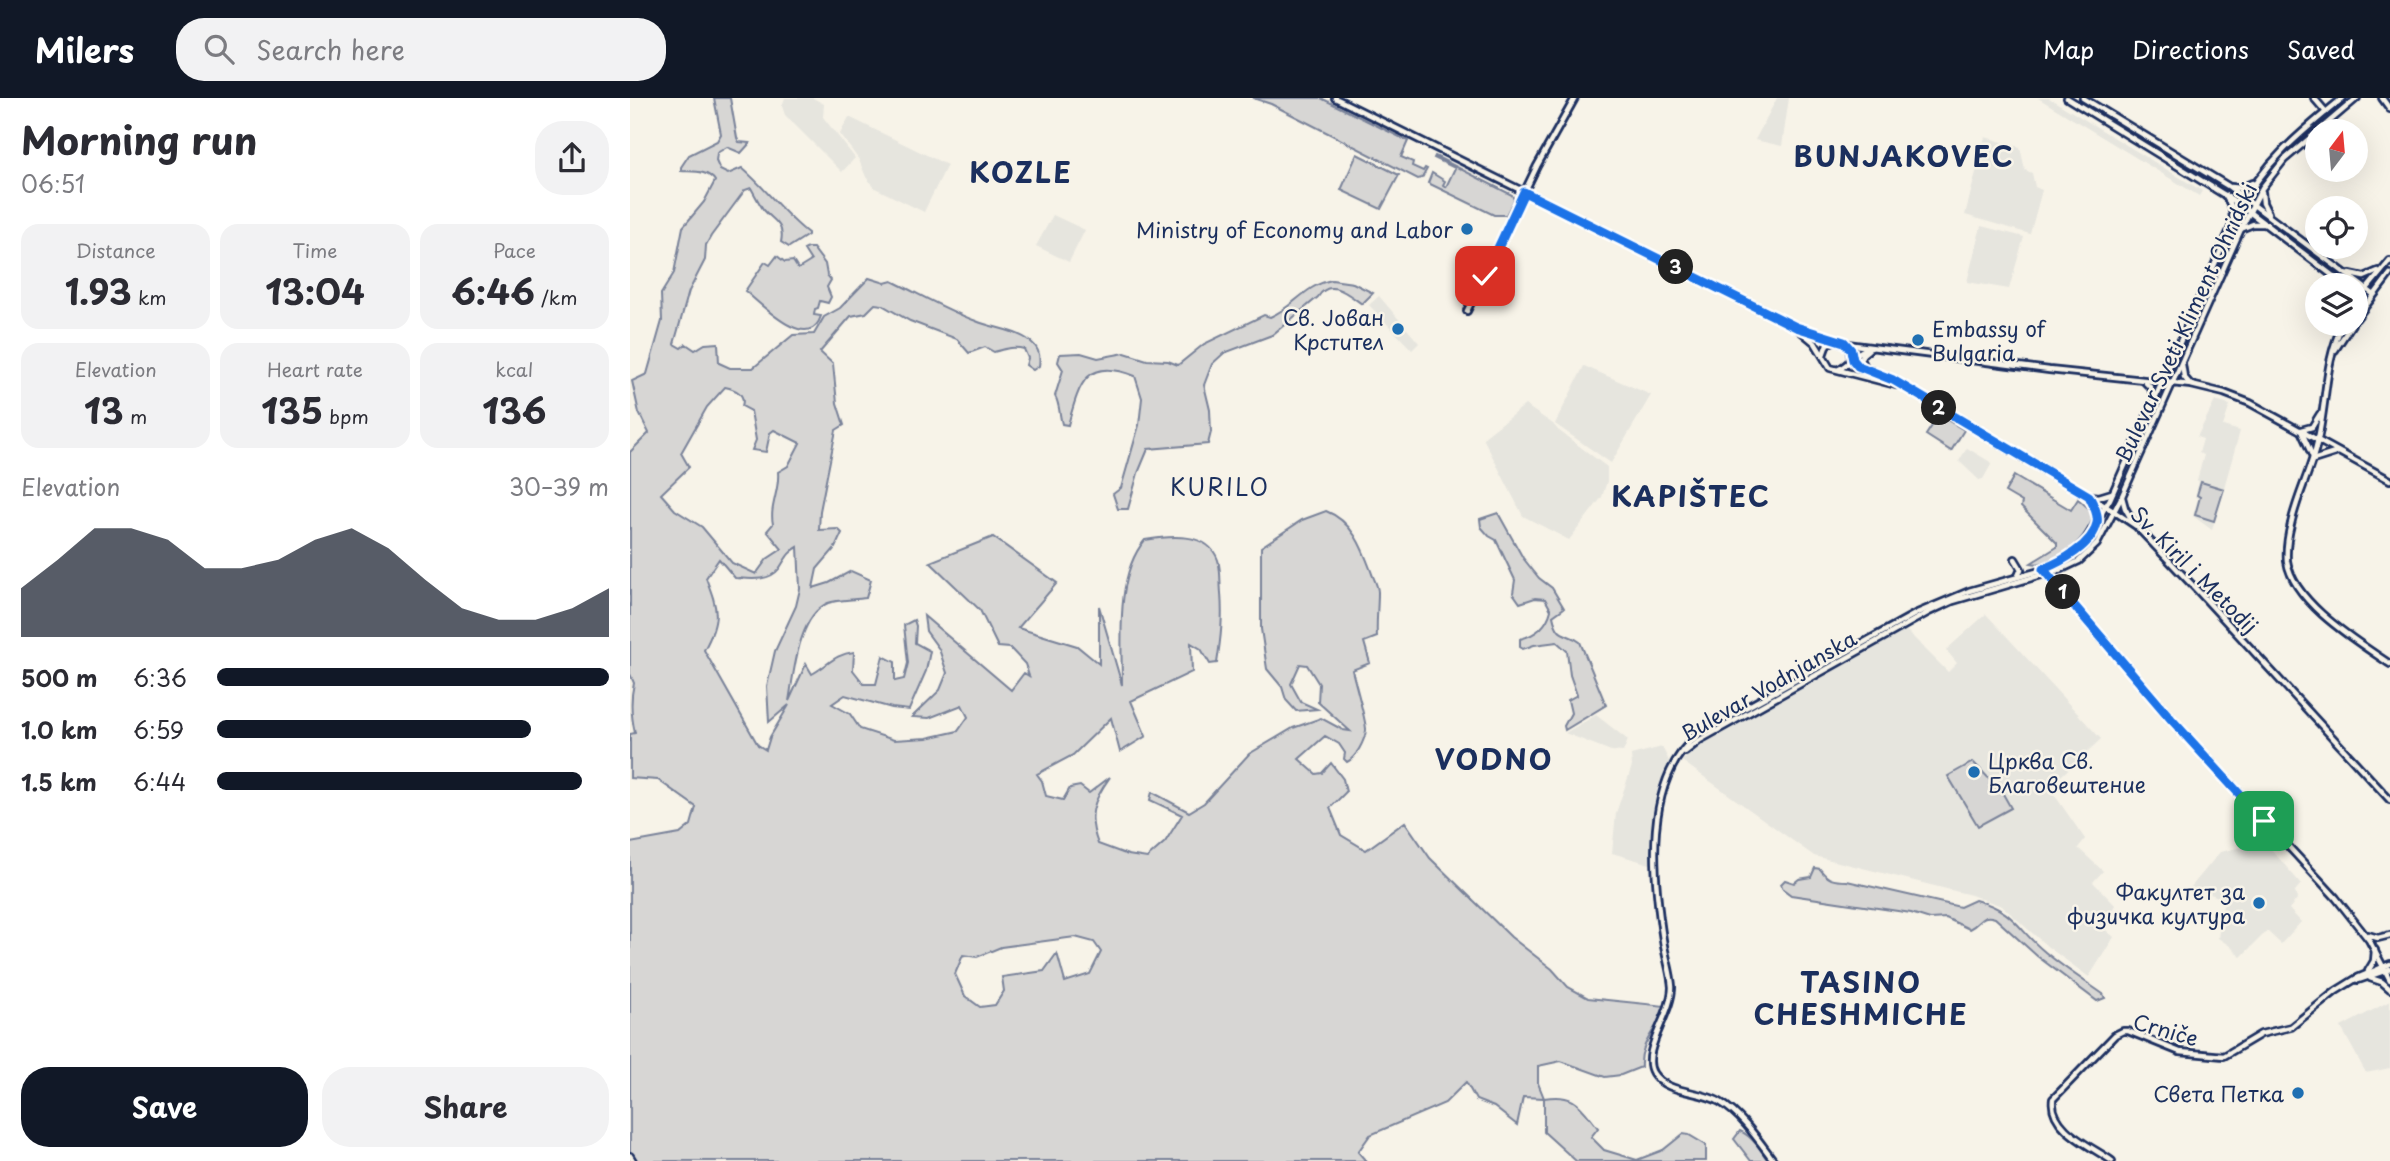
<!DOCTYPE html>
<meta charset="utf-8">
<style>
:root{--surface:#fff;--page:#f2f2f3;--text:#2b2b33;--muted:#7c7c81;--accent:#111827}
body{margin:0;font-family:"Playpen Sans",sans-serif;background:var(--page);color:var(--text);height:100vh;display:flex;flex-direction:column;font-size:26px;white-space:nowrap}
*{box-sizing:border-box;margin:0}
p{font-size:23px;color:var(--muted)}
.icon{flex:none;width:38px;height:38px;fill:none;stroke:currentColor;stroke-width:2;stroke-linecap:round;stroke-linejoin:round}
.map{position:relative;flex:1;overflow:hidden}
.side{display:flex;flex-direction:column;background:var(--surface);width:630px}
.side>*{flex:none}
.needle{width:46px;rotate:16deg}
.tools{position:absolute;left:1675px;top:21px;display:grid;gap:14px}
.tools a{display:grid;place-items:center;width:63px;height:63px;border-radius:50%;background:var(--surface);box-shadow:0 7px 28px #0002;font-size:35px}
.pin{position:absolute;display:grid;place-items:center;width:60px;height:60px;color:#fff;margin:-30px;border-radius:14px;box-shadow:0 4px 10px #0006}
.km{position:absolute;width:35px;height:35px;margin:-18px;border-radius:50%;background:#222;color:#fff;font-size:19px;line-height:35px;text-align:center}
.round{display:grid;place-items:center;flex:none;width:74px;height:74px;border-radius:28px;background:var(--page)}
.summary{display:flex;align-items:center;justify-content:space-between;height:119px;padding:0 21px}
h1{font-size:38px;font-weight:700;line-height:52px}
.figures{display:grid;grid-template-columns:repeat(3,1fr);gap:10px;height:119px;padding:7px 21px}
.figures div{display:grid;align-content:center;border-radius:18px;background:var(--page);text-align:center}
.figures b{font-size:35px;font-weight:700}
.figures small{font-size:19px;font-weight:400}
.figures p{font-size:19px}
.chart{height:196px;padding:14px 21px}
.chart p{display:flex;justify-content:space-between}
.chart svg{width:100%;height:126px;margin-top:7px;fill:var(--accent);opacity:.7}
.cta{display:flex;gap:14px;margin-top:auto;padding:14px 21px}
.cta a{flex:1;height:80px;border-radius:28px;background:var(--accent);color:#fff;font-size:28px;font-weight:700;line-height:80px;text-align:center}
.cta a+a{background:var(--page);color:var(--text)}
ul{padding:0 21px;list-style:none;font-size:23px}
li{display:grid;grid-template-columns:112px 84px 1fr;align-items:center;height:52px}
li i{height:18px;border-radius:9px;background:var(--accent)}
header{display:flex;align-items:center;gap:42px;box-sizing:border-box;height:98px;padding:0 35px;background:var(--accent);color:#fff}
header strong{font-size:33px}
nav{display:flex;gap:38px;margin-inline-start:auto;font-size:24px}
.search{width:490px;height:63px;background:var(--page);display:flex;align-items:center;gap:18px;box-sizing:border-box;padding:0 24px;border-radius:28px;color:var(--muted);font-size:26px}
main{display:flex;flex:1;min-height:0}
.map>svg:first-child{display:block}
</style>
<header>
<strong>Milers</strong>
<div class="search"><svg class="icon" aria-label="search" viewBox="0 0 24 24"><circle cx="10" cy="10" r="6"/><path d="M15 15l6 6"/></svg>Search here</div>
<nav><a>Map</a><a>Directions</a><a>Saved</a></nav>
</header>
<main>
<section class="side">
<div class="summary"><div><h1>Morning run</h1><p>06:51</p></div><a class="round"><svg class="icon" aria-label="share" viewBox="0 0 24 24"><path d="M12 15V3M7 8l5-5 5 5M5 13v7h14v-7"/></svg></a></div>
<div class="figures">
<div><p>Distance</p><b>1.93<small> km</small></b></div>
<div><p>Time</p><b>13:04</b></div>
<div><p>Pace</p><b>6:46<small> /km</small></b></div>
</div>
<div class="figures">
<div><p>Elevation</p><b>13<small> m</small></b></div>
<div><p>Heart rate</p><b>135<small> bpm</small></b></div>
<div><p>kcal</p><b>136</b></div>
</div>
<div class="chart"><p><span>Elevation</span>30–39 m</p>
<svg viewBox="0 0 160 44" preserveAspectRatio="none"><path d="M0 44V27L10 17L20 6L30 6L40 10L50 20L60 20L70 17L80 10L90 6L100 13L110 24L120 34L130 38L140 38L150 34L160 27V44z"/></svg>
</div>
<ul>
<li><b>500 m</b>6:36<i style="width:100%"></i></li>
<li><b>1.0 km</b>6:59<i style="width:80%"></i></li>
<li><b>1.5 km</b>6:44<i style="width:93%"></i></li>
</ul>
<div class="cta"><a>Save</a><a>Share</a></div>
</section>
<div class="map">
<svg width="1760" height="1063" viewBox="0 0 1760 1063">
<rect width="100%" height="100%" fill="#f7f3e8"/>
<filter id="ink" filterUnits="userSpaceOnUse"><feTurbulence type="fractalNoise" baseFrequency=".0143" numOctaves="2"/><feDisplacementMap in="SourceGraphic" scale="14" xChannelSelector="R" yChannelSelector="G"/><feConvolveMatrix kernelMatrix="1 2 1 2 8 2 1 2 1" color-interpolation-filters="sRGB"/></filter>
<g filter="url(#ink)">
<!-- built -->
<g fill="#e6e5de">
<polygon points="155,0 183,0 194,6 193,19 225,60 212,74 155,17 152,8"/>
<polygon points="1147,0 1159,0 1152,48 1125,42"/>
<polygon points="1408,0 1419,0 1572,93 1569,98"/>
<polygon points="219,19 317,67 294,114 245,90 236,79 229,62 210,36"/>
<polygon points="1355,39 1390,49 1395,72 1402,75 1405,89 1412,92 1400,136 1335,117"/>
<polygon points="423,117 455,132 439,164 406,148"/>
<polygon points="1351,128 1394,139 1379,191 1337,184"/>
<polygon points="749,198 789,245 782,252 739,207"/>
<polygon points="954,268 1021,297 981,365 925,326"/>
<polygon points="1585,303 1600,307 1593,328 1610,333 1582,432 1563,418 1568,400 1565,399 1569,384 1567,382 1574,357 1569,355 1573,341 1567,339"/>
<polygon points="895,307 923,326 928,332 977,369 977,383 972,399 939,442 893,418 853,340"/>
<polygon points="1337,350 1362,365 1353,381 1349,382 1329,363"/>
<polygon points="1356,516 1471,641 1419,689 1455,741 1448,750 1473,773 1463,784 1485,807 1472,829 1484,839 1459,879 1418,849 1372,808 1341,797 1184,758 1052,663 1066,649 1276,532 1318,574 1327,565 1316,552"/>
<polygon points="966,617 998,642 993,654 981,653 935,635"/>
<polygon points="1032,649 1040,665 1028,689 1024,706 1020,743 1020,766 982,755 986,715 1002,668 1001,657"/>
<polygon points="1635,744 1671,786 1665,793 1667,801 1659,811 1671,824 1651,846 1637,833 1611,859 1600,848 1588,840 1594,801 1561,789 1590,754"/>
<polygon points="1760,903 1760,970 1736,975 1711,929"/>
</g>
<!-- green -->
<g fill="#d7d6d4" stroke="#798299" stroke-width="2" fill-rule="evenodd">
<path d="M 84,0 L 100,0 L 107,40 L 109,44 L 120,45 L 111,55 L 97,49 L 87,55 L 86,63 L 90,72 L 98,76 L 112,70 C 136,90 154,117 178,135 L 178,137 L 159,149 L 151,144 C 155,125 143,123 133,111 C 129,105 125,97 121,90 L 115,92 L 81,138 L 76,147 L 75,162 L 59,193 L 44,246 L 51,250 L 56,246 L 65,252 L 75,246 L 88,245 L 89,265 L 100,270 L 123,270 L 163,237 L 184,236 L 194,219 L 210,210 L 239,180 L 255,185 L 262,183 C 289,196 317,212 346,223 C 362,230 382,231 397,241 C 408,248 411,256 409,268 L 403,272 L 396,267 L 398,260 L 394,251 C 383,248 375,251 364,254 L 355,249 L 339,255 L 327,241 L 280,223 L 252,207 L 245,206 L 236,215 L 221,218 L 190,254 L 203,266 L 207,305 L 214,327 L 206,332 L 190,413 L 189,432 L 208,431 L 212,435 L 205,450 L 187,471 L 183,490 L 199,485 L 221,473 L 241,482 L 236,500 C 224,502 208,501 198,505 C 168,518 164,575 159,603 L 176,566 L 182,576 C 198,567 205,556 224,554 L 223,572 L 234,586 L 246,586 L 253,558 L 265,564 L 265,583 L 274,581 L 278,565 L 274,527 L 284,522 L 286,528 L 285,545 L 300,553 L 296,573 L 279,612 L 262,610 L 215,597 L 202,606 L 220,616 L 230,631 L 264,642 L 297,640 L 328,633 L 338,619 L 332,607 L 299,620 L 282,619 L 310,592 L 317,575 L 309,551 L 296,533 L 294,518 L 381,592 L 394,575 L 399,578 L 395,566 L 380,550 L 368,549 L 350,512 L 300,464 L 363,439 L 427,485 L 388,530 L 447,548 L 469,566 L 469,508 L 492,587 C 492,543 485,477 515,442 C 538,438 578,433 588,462 C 591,472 590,485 591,495 C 593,521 591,539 587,565 L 580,566 L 571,551 L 561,545 L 562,574 L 501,603 L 516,638 L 490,654 L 481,620 L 443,657 L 407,676 L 412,683 L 416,698 L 433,702 L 440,690 L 450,688 L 459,695 L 480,679 C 463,703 457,717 468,746 L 498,757 L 517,760 L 535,744 L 552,717 L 520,702 L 522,694 L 559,714 L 574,705 L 619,656 L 663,630 L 691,620 L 713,632 L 720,633 L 688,604 L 689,586 L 677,567 L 670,566 L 661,586 L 671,604 L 687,611 L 666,613 L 656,602 L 652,589 L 637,571 L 631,531 L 631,449 L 672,422 L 696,413 C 722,423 732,449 741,473 C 743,480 748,487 748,494 C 748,510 746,524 747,539 L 734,544 L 740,565 L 722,572 C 725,585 736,622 736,632 C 735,642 726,660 717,664 L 714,661 L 715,655 L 709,646 L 695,638 L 669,661 L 686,676 L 692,675 L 701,665 L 713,681 L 716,694 L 700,710 L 711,737 L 736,752 L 775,724 L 800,760 L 881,839 L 922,871 L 938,889 L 958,900 L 1036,908 C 1029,930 1009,944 1011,969 L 991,977 L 975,979 L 931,963 L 908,968 L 908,985 L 914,1000 C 946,995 950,1008 968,1030 L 961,1039 L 974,1052 L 1007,1062 L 1033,1052 L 1053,1036 L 1059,1037 L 1076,1047 L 1076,1063 L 946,1063 L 914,1034 L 914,1000 L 893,999 L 887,1027 L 864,1009 L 846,1002 L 836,984 L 815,1005 L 740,1037 L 728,1054 L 736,1063 L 0,1063 L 0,745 L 50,736 L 61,727 L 66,709 L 28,682 L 0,680 L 0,636 L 5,635 C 1,618 0,602 4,585 L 0,576 L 0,354 L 19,335 L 9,315 L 2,283 L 17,276 L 32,223 L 31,196 L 44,175 L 53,129 L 74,104 L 85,83 C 78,72 63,74 51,73 L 51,69 L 59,57 L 87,43 L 91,36 ZM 95,289 C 105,291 116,296 112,308 L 121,313 L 126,342 L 122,352 L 136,354 L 140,335 L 144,332 L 170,345 L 158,368 L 148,374 C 150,392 139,409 143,426 L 137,433 L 152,451 L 137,461 L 126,476 L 102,465 L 72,429 L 45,412 L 31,396 L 59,369 L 51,355 L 77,309 ZM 168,449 L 170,491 L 166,508 L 145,553 L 137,588 L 139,624 L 159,607 L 140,639 L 136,652 L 128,647 L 74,552 C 91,521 88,512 76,480 L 89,461 L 105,480 C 119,481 139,484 149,471 C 156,461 157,455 168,449 ZM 445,839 L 464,844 L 471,854 L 460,876 L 435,884 L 427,855 L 414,873 L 372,879 L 374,893 L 365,907 L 350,909 L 335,898 L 325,876 L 333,857 L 347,859 L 371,849 Z"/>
<polygon points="623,0 691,0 778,43 771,59 783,64 782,68 793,73 795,70 797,71 792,80 788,81 641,6"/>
<polygon points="727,56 769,77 751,111 711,92"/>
<polygon points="805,58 882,97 884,102 876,117 864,117 798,85 802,75 815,83 813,87 816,89 825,70 804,60"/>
<path d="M 178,150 L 183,150 L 195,166 L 197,177 L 201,182 L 197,189 L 201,199 L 198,205 L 190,203 L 188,210 L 185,211 L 184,217 L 191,218 C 179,256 131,206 115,193 L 135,164 L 140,167 L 147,158 L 155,164 L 163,163 L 168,171 L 181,163 L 174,152 Z"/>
<path d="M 702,182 L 723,185 L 743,195 L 732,206 C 719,197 700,179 688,199 L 642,237 L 594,255 L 582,266 L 574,287 L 580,312 L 581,334 L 578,346 L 518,351 L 508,375 L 498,411 L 488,411 L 483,396 L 491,390 L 509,327 L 512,300 L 505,278 C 455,258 449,287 438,327 L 432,326 C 429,316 430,307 425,298 L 433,272 L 428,264 L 430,256 L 451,255 L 468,260 L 495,255 L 517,262 L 538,263 L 548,267 L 574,246 L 634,217 L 640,219 C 664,209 675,187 702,182 Z"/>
<polygon points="1309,317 1334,332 1321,353 1296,337"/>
<path d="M 1384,378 L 1441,412 L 1448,401 L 1464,415 C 1461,438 1425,471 1401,465 L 1427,449 L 1427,445 L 1391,409 L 1392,404 L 1375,394 Z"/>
<polygon points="1571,384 1594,391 1584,423 1565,417 1570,399 1567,397"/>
<path d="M 868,415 L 893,460 L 909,480 L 922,490 L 934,510 L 923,518 C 928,541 935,533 950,544 L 976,607 L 935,632 L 934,628 L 941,615 L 938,602 L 947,597 L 940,577 L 937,553 L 927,544 L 904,547 L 893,551 L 890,549 L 890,541 C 906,537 917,528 921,512 L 915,501 L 905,500 L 890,505 L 883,495 L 885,482 L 866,442 L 859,438 L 851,429 L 850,421 Z"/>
<polygon points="1343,664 1372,694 1381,710 1348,728 1318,678"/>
<path d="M 1185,770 L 1190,771 C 1198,782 1203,783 1217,783 L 1330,809 L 1345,802 C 1386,813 1386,830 1415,854 C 1433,869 1453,882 1473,896 L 1475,900 L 1467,903 L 1407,858 L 1365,820 C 1350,815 1351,826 1339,831 L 1316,820 L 1300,821 L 1281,815 L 1161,797 L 1153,791 L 1151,786 L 1155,782 L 1164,785 L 1169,781 L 1181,779 Z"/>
<path d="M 1110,1033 C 1122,1038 1131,1052 1138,1063 L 1121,1063 L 1104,1041 Z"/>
</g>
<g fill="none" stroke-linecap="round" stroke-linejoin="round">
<defs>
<g id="minor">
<polyline points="705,0 1166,229 1214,245 1219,249 1221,260 1227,267 1263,282 1485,414 1506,428 1568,493 1760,702"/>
<polyline points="1437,0 1606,104 1715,187"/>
<polyline points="1453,0 1598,88 1743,196"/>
<polyline points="1684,0 1696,14"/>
<polyline points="1752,0 1760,11"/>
<polyline points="1601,89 1611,90 1622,85"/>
<polyline points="1632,94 1633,105 1638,115"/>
<polyline points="1595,97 1602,109 1603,122"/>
<polyline points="1611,131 1623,126 1637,126"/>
<polyline points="1720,176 1734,179 1748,173"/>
<polyline points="1726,204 1760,163"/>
<polyline points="837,213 907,68 945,0"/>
<polyline points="1726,221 1760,176"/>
<path d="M 1713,226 C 1694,262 1697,306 1687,345 C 1681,372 1667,398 1661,426 C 1658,438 1656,450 1657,463 C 1663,505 1728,544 1760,566"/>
<polyline points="1167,230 1185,245 1200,270 1266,287"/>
<polyline points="1217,246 1419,272 1561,287 1594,295 1620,305 1760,382"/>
<polyline points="1705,252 1722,226"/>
<polyline points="1193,257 1197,246 1204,243"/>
<polyline points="1552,266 1554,279 1560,286"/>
<path d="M 1209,271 C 1223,265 1223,253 1241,250"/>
<polyline points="1236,271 1231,261 1233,256 1238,252"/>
<polyline points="1515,284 1521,290 1524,299"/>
<polyline points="1671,332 1682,329 1690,316"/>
<polyline points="1672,335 1683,359"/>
<polyline points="1683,362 1708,354"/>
<polyline points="1460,398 1469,399 1482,395"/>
<polyline points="1459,399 1466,412 1467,424"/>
<polyline points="1492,399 1495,410 1504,426"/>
<polyline points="1385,461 1391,471 1388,478"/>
<polyline points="1416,475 1541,621 1706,800 1739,842 1760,882"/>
<polyline points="1055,654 1070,642 1299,514 1323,503 1432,471 1449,463 1467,446 1492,398 1611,131 1632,90 1654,62 1727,0"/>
<polyline points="1738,837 1748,840 1760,837"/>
<polyline points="1738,873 1744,863 1745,852"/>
<polyline points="1740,880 1752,884 1760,891"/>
<polyline points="1728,882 1760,871"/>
<path d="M 1144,1063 C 1129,1043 1112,1017 1090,1004 C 1070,992 1036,996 1023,975 C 1010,954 1042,916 1042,889 C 1041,874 1035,857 1033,842 C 1023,778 1012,680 1070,635 L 1287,515 L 1339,493 L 1413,472 L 1438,460 L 1451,450 L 1480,401 L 1608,114 C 1633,65 1671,34 1713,0"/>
<path d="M 1482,1063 C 1461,1048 1419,1031 1423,1001 L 1485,937 L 1493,933 L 1498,933 L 1550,954 L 1594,958 L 1631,936 L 1661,929 L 1706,893 L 1727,880 L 1760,866"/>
</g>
<polyline id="major" points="0,1058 3,1063"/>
</defs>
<!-- minor casing -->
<use href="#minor" stroke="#1b2f5e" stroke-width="10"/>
<!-- major casing -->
<use href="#major" stroke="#1b2f5e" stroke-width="10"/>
<!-- minor -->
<use href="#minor" stroke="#f7f3e8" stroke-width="4.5"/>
<!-- major -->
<use href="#major" stroke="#f7f3e8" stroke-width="5"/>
</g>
</g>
<g fill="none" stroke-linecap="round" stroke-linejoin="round" filter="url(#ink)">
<defs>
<path id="route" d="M 855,178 L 894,94 L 1166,229 L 1214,244 L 1221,252 L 1223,262 L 1228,268 L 1263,282 L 1459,398 C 1463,406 1469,416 1467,425 C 1463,447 1431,464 1413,471 L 1541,621 L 1634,723"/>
</defs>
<!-- route casing -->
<use href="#route" stroke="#fff" stroke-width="14"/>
<!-- route -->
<use href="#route" stroke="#1a73e8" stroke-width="9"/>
</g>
<!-- markers -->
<g fill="#1f6fb2" stroke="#f7f3e8" stroke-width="2.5">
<circle cx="837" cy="131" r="7"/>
<circle cx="768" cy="231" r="7"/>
<circle cx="1288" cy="242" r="7"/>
<circle cx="1344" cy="674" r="7"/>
<circle cx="1629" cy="805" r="7"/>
<circle cx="1668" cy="995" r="7"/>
</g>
<g text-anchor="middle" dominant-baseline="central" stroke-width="5" stroke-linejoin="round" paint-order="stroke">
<!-- poi labels -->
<g font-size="21" fill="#1b2f5e" stroke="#f7f3e8" text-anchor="end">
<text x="823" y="131">Ministry of Economy and Labor</text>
<text x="754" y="219">Св. Јован<tspan x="754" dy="24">Крстител</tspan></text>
<text x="1302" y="230" text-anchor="start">Embassy of<tspan x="1302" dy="24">Bulgaria</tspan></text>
<text x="1358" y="662" text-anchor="start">Црква Св.<tspan x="1358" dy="24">Благовештение</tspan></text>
<text x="1615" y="793">Факултет за<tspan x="1615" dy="24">физичка култура</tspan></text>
<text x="1654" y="995">Света Петка</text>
</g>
<!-- street labels -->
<g font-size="21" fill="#1b2f5e" stroke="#f7f3e8">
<text transform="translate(1555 224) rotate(-65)">Bulevar Sveti Kliment Ohridski</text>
<text transform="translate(1565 471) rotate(45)">Sv. Kiril i Metodij</text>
<text transform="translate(1138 587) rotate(-30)">Bulevar Vodnjanska</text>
<text transform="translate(1536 931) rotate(16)">Crniče</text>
</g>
<!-- neighbourhood labels -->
<g font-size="23" letter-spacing="2" fill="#1b2f5e" stroke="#f7f3e8">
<text x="590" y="388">KURILO</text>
</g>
<!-- district labels -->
<g font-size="28" font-weight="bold" letter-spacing="2" fill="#1b2f5e" stroke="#f7f3e8">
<text x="1274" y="57">BUNJAKOVEC</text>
<text x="391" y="73">KOZLE</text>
<text x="1061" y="397">KAPIŠTEC</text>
<text x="864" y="660">VODNO</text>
<text x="1231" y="883">TASINO<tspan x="1231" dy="32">CHESHMICHE</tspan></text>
</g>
</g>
</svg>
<div class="tools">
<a><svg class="needle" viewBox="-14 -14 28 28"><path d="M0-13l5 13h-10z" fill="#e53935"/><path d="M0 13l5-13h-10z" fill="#7c7c81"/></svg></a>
<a><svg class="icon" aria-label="locate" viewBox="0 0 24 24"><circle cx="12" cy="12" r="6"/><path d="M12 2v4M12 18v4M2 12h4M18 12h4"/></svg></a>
<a><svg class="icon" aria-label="layers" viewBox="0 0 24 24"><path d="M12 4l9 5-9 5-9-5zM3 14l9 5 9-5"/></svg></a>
</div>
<div class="pin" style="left:1634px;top:723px;background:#1e9e55"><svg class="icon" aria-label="arrive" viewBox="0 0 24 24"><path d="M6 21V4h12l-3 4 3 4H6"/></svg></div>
<div class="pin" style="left:855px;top:178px;background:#d93025"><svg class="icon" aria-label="check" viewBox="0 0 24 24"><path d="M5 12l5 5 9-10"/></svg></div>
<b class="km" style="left:1433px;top:494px">1</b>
<b class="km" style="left:1309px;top:310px">2</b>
<b class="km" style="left:1046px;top:169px">3</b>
</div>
</main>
